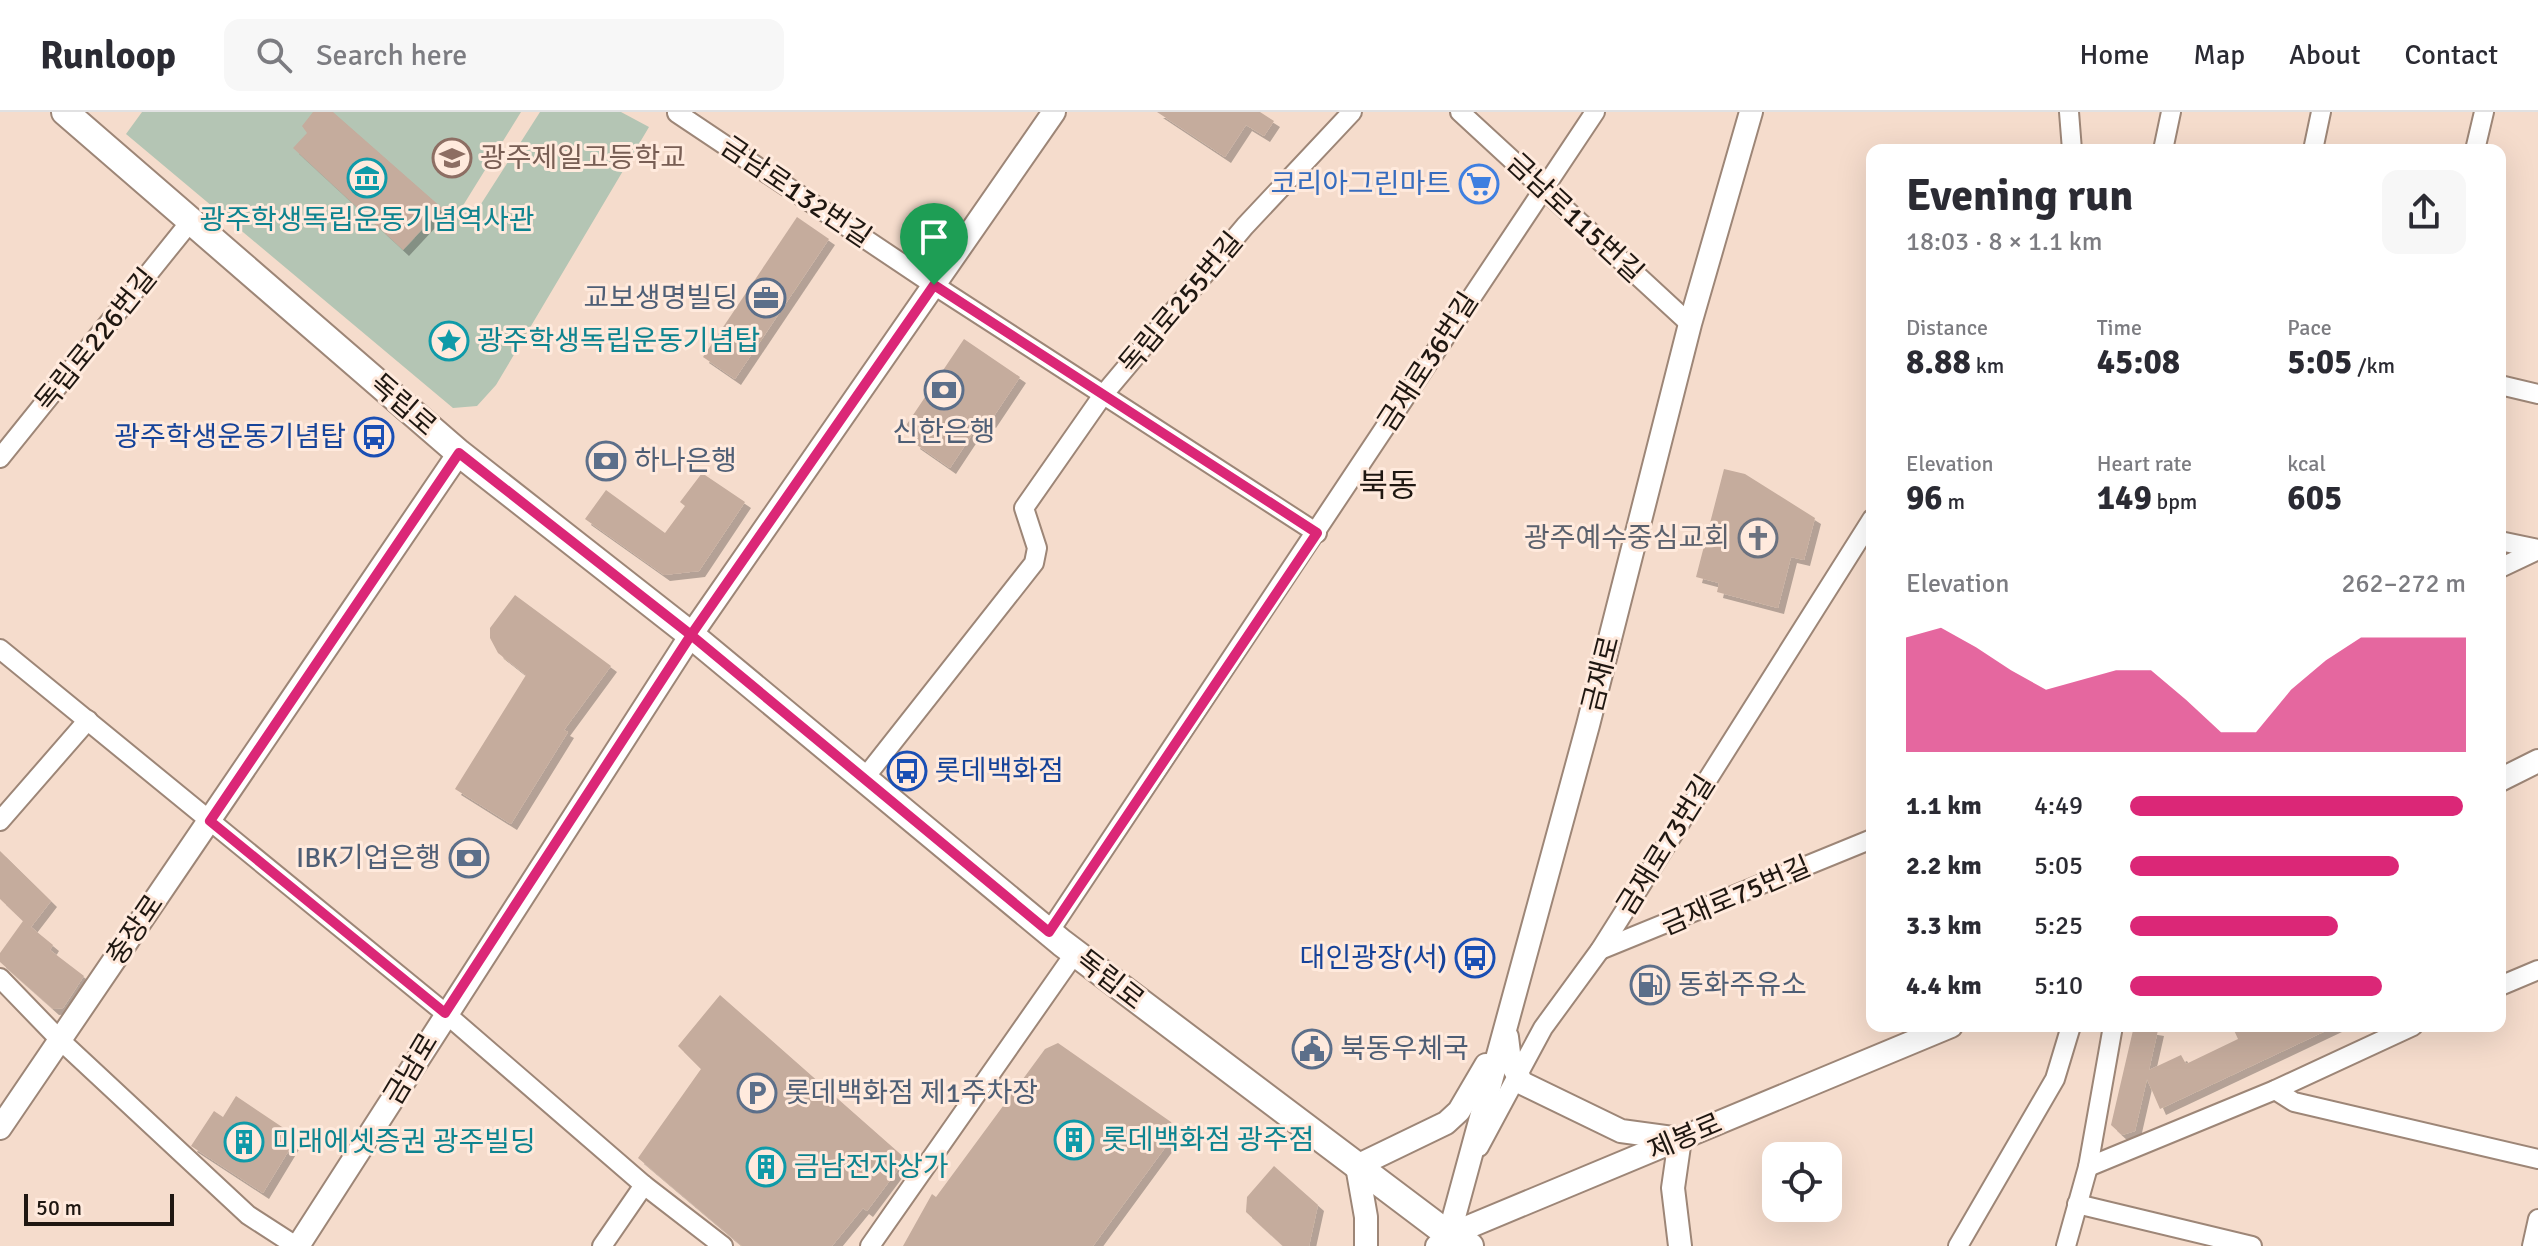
<!DOCTYPE html>
<meta charset="utf-8">
<style>
:root{--surface:#fff;--page:#f7f7f7;--text:#2b2b33;--muted:#7c7c81;--line:#e1e1e2;--accent:#db2777}
body{margin:0;font-family:Signika,"Noto Sans KR",sans-serif;background:var(--page);color:var(--text);height:100vh;display:flex;flex-direction:column;font-size:30px;white-space:nowrap}
*{box-sizing:border-box;margin:0}
p{font-size:26px;color:var(--muted)}
.icon{flex:none;width:44px;height:44px;fill:none;stroke:currentColor;stroke-width:2;stroke-linecap:round;stroke-linejoin:round}
.map{position:relative;flex:1;overflow:hidden}
.details{position:absolute;left:1866px;top:32px;width:640px;height:888px;display:flex;flex-direction:column;background:var(--surface);border-radius:16px;box-shadow:0 8px 32px #0002}
.details>*{flex:none}
.fabs{position:absolute;left:1762px;top:1030px;display:grid;gap:16px}
.fabs a{display:grid;place-items:center;width:80px;height:80px;border-radius:16px;background:var(--surface);box-shadow:0 8px 32px #0002;font-size:40px}
.scale{position:absolute;left:24px;bottom:20px;width:150px;box-sizing:border-box;padding-left:8px;border:4px solid #1f1711;border-top:0;font-size:22px;line-height:28px;white-space:nowrap;color:#1f1711;-webkit-text-stroke:6px #ffeadd;paint-order:stroke}
.pin{position:absolute;display:grid;place-items:center;width:68px;height:68px;color:#fff;margin:-82px -34px;border-radius:50% 50% 50% 0;rotate:-45deg;box-shadow:0 0 8px #0007}
.pin .icon{rotate:45deg}
.round{display:grid;place-items:center;flex:none;width:84px;height:84px;border-radius:16px;background:var(--page)}
.overview{display:flex;align-items:center;justify-content:space-between;height:136px;padding:0 40px}
h1{font-size:44px;font-weight:800;line-height:60px}
.stats{display:grid;grid-template-columns:repeat(3,1fr);gap:12px;height:136px;padding:8px 40px}
.stats div{display:grid;align-content:center}
.stats b{font-size:34px;font-weight:800}
.stats small{font-size:22px;font-weight:400}
.stats p{font-size:22px}
.chart{height:224px;padding:16px 40px}
.chart p{display:flex;justify-content:space-between}
.chart svg{width:100%;height:144px;margin-top:8px;fill:var(--accent);opacity:.7}
ul{padding:0 40px;list-style:none;font-size:26px}
li{display:grid;grid-template-columns:128px 96px 1fr;align-items:center;height:60px}
li i{height:20px;border-radius:10px;background:var(--accent)}
header{display:flex;align-items:center;gap:48px;box-sizing:border-box;height:112px;padding:0 40px;background:var(--surface);border-bottom:2px solid var(--line)}
header strong{font-size:38px}
nav{display:flex;gap:44px;margin-inline-start:auto;font-size:28px}
.search{width:560px;height:72px;background:var(--page);display:flex;align-items:center;gap:20px;box-sizing:border-box;padding:0 28px;border-radius:16px;color:var(--muted);font-size:30px}
.map>svg:first-child{display:block}
</style>
<header>
<strong>Runloop</strong>
<div class="search"><svg class="icon" aria-label="search" viewBox="0 0 24 24"><circle cx="10" cy="10" r="6"/><path d="M15 15l6 6"/></svg>Search here</div>
<nav><a>Home</a><a>Map</a><a>About</a><a>Contact</a></nav>
</header>
<div class="map">
<svg width="2538" height="1134" viewBox="0 0 2538 1134">
<defs>
<filter id="shadow"><feDropShadow dx="6" dy="6" stdDeviation="0" flood-color="#0004"/></filter>
</defs>
<rect width="100%" height="100%" fill="#f5dccc"/>
<!-- green -->
<polygon fill="#b4c5b4" points="142,0 521,0 459,100 481,92 540,0 621,0 649,15 496,273 477,294 453,296 126,22"/>
<!-- building -->
<g fill="#c5ac9d" filter="url(#shadow)">
<polygon points="313,0 333,0 442,96 403,138 293,36 307,21 302,14"/>
<polygon points="1157,0 1260,0 1274,9 1264,24 1246,13 1225,45"/>
<polygon points="797,105 829,127 735,267 703,245"/>
<polygon points="964,227 1020,265 990,310 983,306 950,356 914,331 919,324 905,315"/>
<polygon points="1724,357 1745,362 1815,406 1804,448 1791,445 1778,496 1717,480 1719,471 1696,465"/>
<polygon points="702,361 745,390 699,459 664,463 585,407 606,378 665,421 685,394 680,390"/>
<polygon points="515,483 611,554 564,618 568,620 511,712 455,677 526,563 498,541 490,526 490,516"/>
<polygon points="0,739 51,789 31,815 53,833 50,838 84,864 63,896 53,897 0,850 0,841 23,809 0,787"/>
<polygon points="720,883 906,1047 867,1099 863,1096 832,1134 742,1134 638,1046 701,957 678,934"/>
<polygon points="2134,914 2158,918 2149,958 2181,943 2186,952 2238,927 2232,914 2336,914 2160,997 2147,967 2135,1019 2122,1023 2111,1013"/>
<polygon points="1058,931 1171,1010 1174,1016 1167,1033 1093,1134 903,1134 932,1082 936,1085 1045,937"/>
<polygon points="236,984 297,1025 263,1081 191,1034 214,999 223,1005"/>
<polygon points="1274,1054 1318,1093 1309,1134 1283,1134 1246,1100 1247,1085"/>
</g>
<g fill="none" stroke-linecap="round" stroke-linejoin="round">
<defs>
<g id="minor">
<polyline points="1460,0 1690,212"/>
<polyline points="2069,0 2072,38"/>
<polyline points="677,1 934,173 1317,421"/>
<polyline points="2163,38 2171,0"/>
<polyline points="2313,38 2321,0"/>
<polyline points="2475,38 2484,0"/>
<polyline points="2500,273 2538,282"/>
<polyline points="0,346 190,110"/>
<polyline points="2500,429 2538,437"/>
<polyline points="2500,456 2538,438"/>
<polyline points="0,537 445,901 644,1073 723,1134"/>
<polyline points="863,668 1034,451 1037,436 1024,396 1103,283 1245,114 1352,0"/>
<polyline points="0,709 88,608"/>
<polyline points="1049,820 1595,0"/>
<polyline points="1600,838 1872,727"/>
<polyline points="0,866 60,928 248,1103 296,1134"/>
<polyline points="2500,874 2538,858"/>
<polyline points="2275,978 2294,990 2538,1047"/>
<polyline points="1479,1035 1543,916 1600,838 1872,407"/>
<polyline points="2088,1055 2275,978 2413,914"/>
<polyline points="2077,1092 2252,1134"/>
<polyline points="602,1134 644,1073"/>
<polyline points="870,1134 1075,841"/>
<polyline points="1958,1134 2055,967 2071,914"/>
<polyline points="2066,1134 2088,1055 2113,914"/>
<polyline points="2532,1134 2538,1107"/>
</g>
<g id="tertiary">
<polyline points="2500,668 2538,649"/>
<polyline points="1507,925 1510,949 1522,971 1621,1019 1680,1027 1673,1076 1680,1134"/>
<polyline points="0,1016 459,341"/>
<polyline points="1449,1123 1588,613 1690,212 1751,0"/>
<polyline points="298,1134 691,523 1054,0"/>
<polyline points="1366,1134 1366,1105 1357,1054 1446,1011 1459,999 1486,953"/>
<polyline points="1437,1134 1449,1123 1951,914"/>
</g>
<polyline id="secondary" points="65,0 459,341 691,523 1062,831 1449,1123 1470,1134"/>
</defs>
<!-- minor casing -->
<use href="#minor" stroke="#9d8677" stroke-width="22"/>
<!-- tertiary casing -->
<use href="#tertiary" stroke="#9d8677" stroke-width="26"/>
<!-- secondary casing -->
<use href="#secondary" stroke="#9d8677" stroke-width="30"/>
<!-- minor -->
<use href="#minor" stroke="#fff" stroke-width="18"/>
<!-- tertiary -->
<use href="#tertiary" stroke="#fff" stroke-width="22"/>
<!-- secondary -->
<use href="#secondary" stroke="#fff" stroke-width="26"/>
</g>
<g fill="none" stroke-linecap="round" stroke-linejoin="round">
<defs>
<polyline id="route" points="934,173 691,523 459,341 210,709 445,901 691,523 1049,820 1317,421 934,173"/>
</defs>
<!-- route casing -->
<use href="#route" stroke="#fff" stroke-width="16"/>
<!-- route -->
<use href="#route" stroke="#db2777" stroke-width="10"/>
</g>
<!-- icons -->
<defs>
<symbol id="school-ring" viewBox="-11 -11 22 22"><circle r="9.5" fill="#ffeadd" stroke="#8d6e63" stroke-width="1.5"/><path d="M0-5L7-2L0 1L-7-2ZM-4 1L0 2.5L4 1V4Q0 6-4 4Z" fill="#8d6e63"/></symbol>
<symbol id="museum-ring" viewBox="-11 -11 22 22"><circle r="9.5" fill="#ffeadd" stroke="#0f9aa8" stroke-width="1.5"/><path d="M0-6L6-3V-2H-6V-3ZM-5-1h2V3h-2ZM-1-1h2V3h-2ZM3-1h2V3H3ZM-6 4H6V6H-6Z" fill="#0f9aa8"/></symbol>
<symbol id="supermarket-ring" viewBox="-11 -11 22 22"><circle r="9.5" fill="#ffeadd" stroke="#3f7fe0" stroke-width="1.5"/><path d="M-6-5.5h2.5l.6 2H6L4.5 2H-2.5L-4.4-4H-6ZM-1.5 3.2a1.3 1.3 0 1 0 .1 0ZM3 3.2a1.3 1.3 0 1 0 .1 0Z" fill="#3f7fe0"/></symbol>
<symbol id="office-ring" viewBox="-11 -11 22 22"><circle r="9.5" fill="#ffeadd" stroke="#5c6f8a" stroke-width="1.5"/><path d="M-6-3h4V-5.5h4V-3h4V5H-6ZM-1-4.5V-3h2v-1.5ZM-6 0V1H6V0Z" fill="#5c6f8a"/></symbol>
<symbol id="sight-ring" viewBox="-11 -11 22 22"><circle r="9.5" fill="#ffeadd" stroke="#0f9aa8" stroke-width="1.5"/><path d="M0-6L1.8-2.2L6-1.7L2.9 1.2L3.7 5.4L0 3.3L-3.7 5.4L-2.9 1.2L-6-1.7L-1.8-2.2Z" fill="#0f9aa8"/></symbol>
<symbol id="bank-ring" viewBox="-11 -11 22 22"><circle r="9.5" fill="#ffeadd" stroke="#5c6f8a" stroke-width="1.5"/><path d="M-6-4H6V4H-6ZM0-2.3a2.3 2.3 0 1 0 0 4.6a2.3 2.3 0 1 0 0-4.6Z" fill="#5c6f8a"/></symbol>
<symbol id="bus-ring" viewBox="-11 -11 22 22"><circle r="9.5" fill="#ffeadd" stroke="#1a4fb4" stroke-width="1.5"/><path d="M-5-6H5V4H4V6H2V4H-2V6H-4V4H-5ZM-3.5-4V0h7V-4ZM-3.5 1.2v1.5H-2V1.2ZM2 1.2v1.5H3.5V1.2Z" fill="#1a4fb4"/></symbol>
<symbol id="church-ring" viewBox="-11 -11 22 22"><circle r="9.5" fill="#ffeadd" stroke="#6b7280" stroke-width="1.5"/><path d="M-1.2-6h2.4v3.5h3.3v2.4h-3.3V6h-2.4V-.1h-3.3v-2.4h3.3Z" fill="#6b7280"/></symbol>
<symbol id="fuel-ring" viewBox="-11 -11 22 22"><circle r="9.5" fill="#ffeadd" stroke="#5c6f8a" stroke-width="1.5"/><path d="M-5.5-6h7V0h2V4h1.3V-2.5L3-4.5l.8-.8L6-3V5H2.5V1h-1V6h-7ZM-4.2-4.7v3.2H.2V-4.7Z" fill="#5c6f8a"/></symbol>
<symbol id="civic-ring" viewBox="-11 -11 22 22"><circle r="9.5" fill="#ffeadd" stroke="#5c6f8a" stroke-width="1.5"/><path d="M-.6-6.5H3V-4.5H.6V-3L4-1V1h2V6H-6V1h2V-1L-.6-3ZM-1.2 2.5V6h2.4V2.5Z" fill="#5c6f8a"/></symbol>
<symbol id="parking-ring" viewBox="-11 -11 22 22"><circle r="9.5" fill="#ffeadd" stroke="#5c6f8a" stroke-width="1.5"/><path d="M-3.5-5.5H1a3.5 3.5 0 0 1 0 7H-1V5.5H-3.5ZM-1-3.4V-.6H.8a1.4 1.4 0 0 0 0-2.8Z" fill="#5c6f8a"/></symbol>
<symbol id="building-ring" viewBox="-11 -11 22 22"><circle r="9.5" fill="#ffeadd" stroke="#0f9aa8" stroke-width="1.5"/><path d="M-4-6H4V6H1V3H-1V6H-4ZM-2.5-4.3h1.7v1.8h-1.7ZM.8-4.3h1.7v1.8H.8ZM-2.5-1h1.7V.8h-1.7ZM.8-1h1.7V.8H.8Z" fill="#0f9aa8"/></symbol>
</defs>
<g fill-rule="evenodd">
<use href="#school-ring" x="430" y="24" width="44" height="44"/>
<use href="#museum-ring" x="345" y="44" width="44" height="44"/>
<use href="#supermarket-ring" x="1457" y="50" width="44" height="44"/>
<use href="#office-ring" x="744" y="164" width="44" height="44"/>
<use href="#sight-ring" x="427" y="207" width="44" height="44"/>
<use href="#bank-ring" x="922" y="256" width="44" height="44"/>
<use href="#bus-ring" x="352" y="303" width="44" height="44"/>
<use href="#bank-ring" x="584" y="327" width="44" height="44"/>
<use href="#church-ring" x="1736" y="404" width="44" height="44"/>
<use href="#bus-ring" x="885" y="637" width="44" height="44"/>
<use href="#bank-ring" x="447" y="724" width="44" height="44"/>
<use href="#bus-ring" x="1453" y="824" width="44" height="44"/>
<use href="#fuel-ring" x="1628" y="851" width="44" height="44"/>
<use href="#civic-ring" x="1290" y="915" width="44" height="44"/>
<use href="#parking-ring" x="735" y="959" width="44" height="44"/>
<use href="#building-ring" x="1052" y="1006" width="44" height="44"/>
<use href="#building-ring" x="222" y="1008" width="44" height="44"/>
<use href="#building-ring" x="744" y="1033" width="44" height="44"/>
</g>
<g text-anchor="middle" dominant-baseline="central" stroke-width="6" stroke-linejoin="round" paint-order="stroke">
<!-- education labels -->
<g font-size="28" fill="#785e54" stroke="#ffeadd" text-anchor="start">
<text x="480" y="46">광주제일고등학교</text>
</g>
<!-- shop labels -->
<g font-size="28" fill="#366cbe" stroke="#ffeadd" text-anchor="end">
<text x="1451" y="72">코리아그린마트</text>
</g>
<!-- street labels -->
<g font-size="28" fill="#1f1711" stroke="#ffeadd">
<text transform="translate(796 80) rotate(34)">금남로132번길</text>
<text transform="translate(1575 106) rotate(43)">금남로115번길</text>
<text transform="translate(1181 191) rotate(-50)">독립로255번길</text>
<text transform="translate(96 228) rotate(-51)">독립로226번길</text>
<text transform="translate(1428 250) rotate(-57)">금재로36번길</text>
<text transform="translate(403 293) rotate(41)">독립로</text>
<text transform="translate(1601 562) rotate(-76)">금재로</text>
<text transform="translate(1666 733) rotate(-58)">금재로73번길</text>
<text transform="translate(1736 784) rotate(-23)">금재로75번길</text>
<text transform="translate(135 818) rotate(-56)">충장로</text>
<text transform="translate(1110 868) rotate(38)">독립로</text>
<text transform="translate(411 957) rotate(-59)">금남로</text>
<text transform="translate(1685 1025) rotate(-23)">제봉로</text>
</g>
<!-- culture labels -->
<g font-size="28" fill="#0d838f" stroke="#ffeadd" text-anchor="start">
<text x="367" y="108" text-anchor="middle">광주학생독립운동기념역사관</text>
<text x="477" y="229">광주학생독립운동기념탑</text>
<text x="1102" y="1028">롯데백화점 광주점</text>
<text x="272" y="1030">미래에셋증권 광주빌딩</text>
<text x="794" y="1055">금남전자상가</text>
</g>
<!-- service labels -->
<g font-size="28" fill="#4e5e75" stroke="#ffeadd" text-anchor="start">
<text x="738" y="186" text-anchor="end">교보생명빌딩</text>
<text x="944" y="320" text-anchor="middle">신한은행</text>
<text x="634" y="349">하나은행</text>
<text x="441" y="746" text-anchor="end">IBK기업은행</text>
<text x="1678" y="873">동화주유소</text>
<text x="1340" y="937">북동우체국</text>
<text x="785" y="981">롯데백화점 제1주차장</text>
</g>
<!-- transit labels -->
<g font-size="28" fill="#164399" stroke="#ffeadd" text-anchor="end">
<text x="346" y="325">광주학생운동기념탑</text>
<text x="935" y="659" text-anchor="start">롯데백화점</text>
<text x="1447" y="846">대인광장(서)</text>
</g>
<!-- worship labels -->
<g font-size="28" fill="#5b616d" stroke="#ffeadd" text-anchor="end">
<text x="1730" y="426">광주예수중심교회</text>
</g>
<!-- quarter labels -->
<g font-size="32" fill="#1f1711" stroke="#ffeadd">
<text x="1388" y="373">북동</text>
</g>
</g>
</svg>
<div class="fabs">
<a><svg class="icon" aria-label="locate" viewBox="0 0 24 24"><circle cx="12" cy="12" r="6"/><path d="M12 2v4M12 18v4M2 12h4M18 12h4"/></svg></a>
</div>
<div class="scale">50 m</div>
<div class="pin" style="left:934px;top:173px;background:#1e9e55"><svg class="icon" aria-label="arrive" viewBox="0 0 24 24"><path d="M6 21V4h12l-3 4 3 4H6"/></svg></div>
<section class="details">
<div class="overview"><div><h1>Evening run</h1><p>18:03 · 8 × 1.1 km</p></div><a class="round"><svg class="icon" aria-label="share" viewBox="0 0 24 24"><path d="M12 15V3M7 8l5-5 5 5M5 13v7h14v-7"/></svg></a></div>
<div class="stats">
<div><p>Distance</p><b>8.88<small> km</small></b></div>
<div><p>Time</p><b>45:08</b></div>
<div><p>Pace</p><b>5:05<small> /km</small></b></div>
</div>
<div class="stats">
<div><p>Elevation</p><b>96<small> m</small></b></div>
<div><p>Heart rate</p><b>149<small> bpm</small></b></div>
<div><p>kcal</p><b>605</b></div>
</div>
<div class="chart"><p><span>Elevation</span>262–272 m</p>
<svg viewBox="0 0 160 44" preserveAspectRatio="none"><path d="M0 44V9L10 6L20 12L30 19L40 25L50 22L60 19L70 19L80 28L90 38L100 38L110 25L120 16L130 9L140 9L150 9L160 9V44z"/></svg>
</div>
<ul>
<li><b>1.1 km</b>4:49<i style="width:99%"></i></li>
<li><b>2.2 km</b>5:05<i style="width:80%"></i></li>
<li><b>3.3 km</b>5:25<i style="width:62%"></i></li>
<li><b>4.4 km</b>5:10<i style="width:75%"></i></li>
</ul>
</section>
</div>
